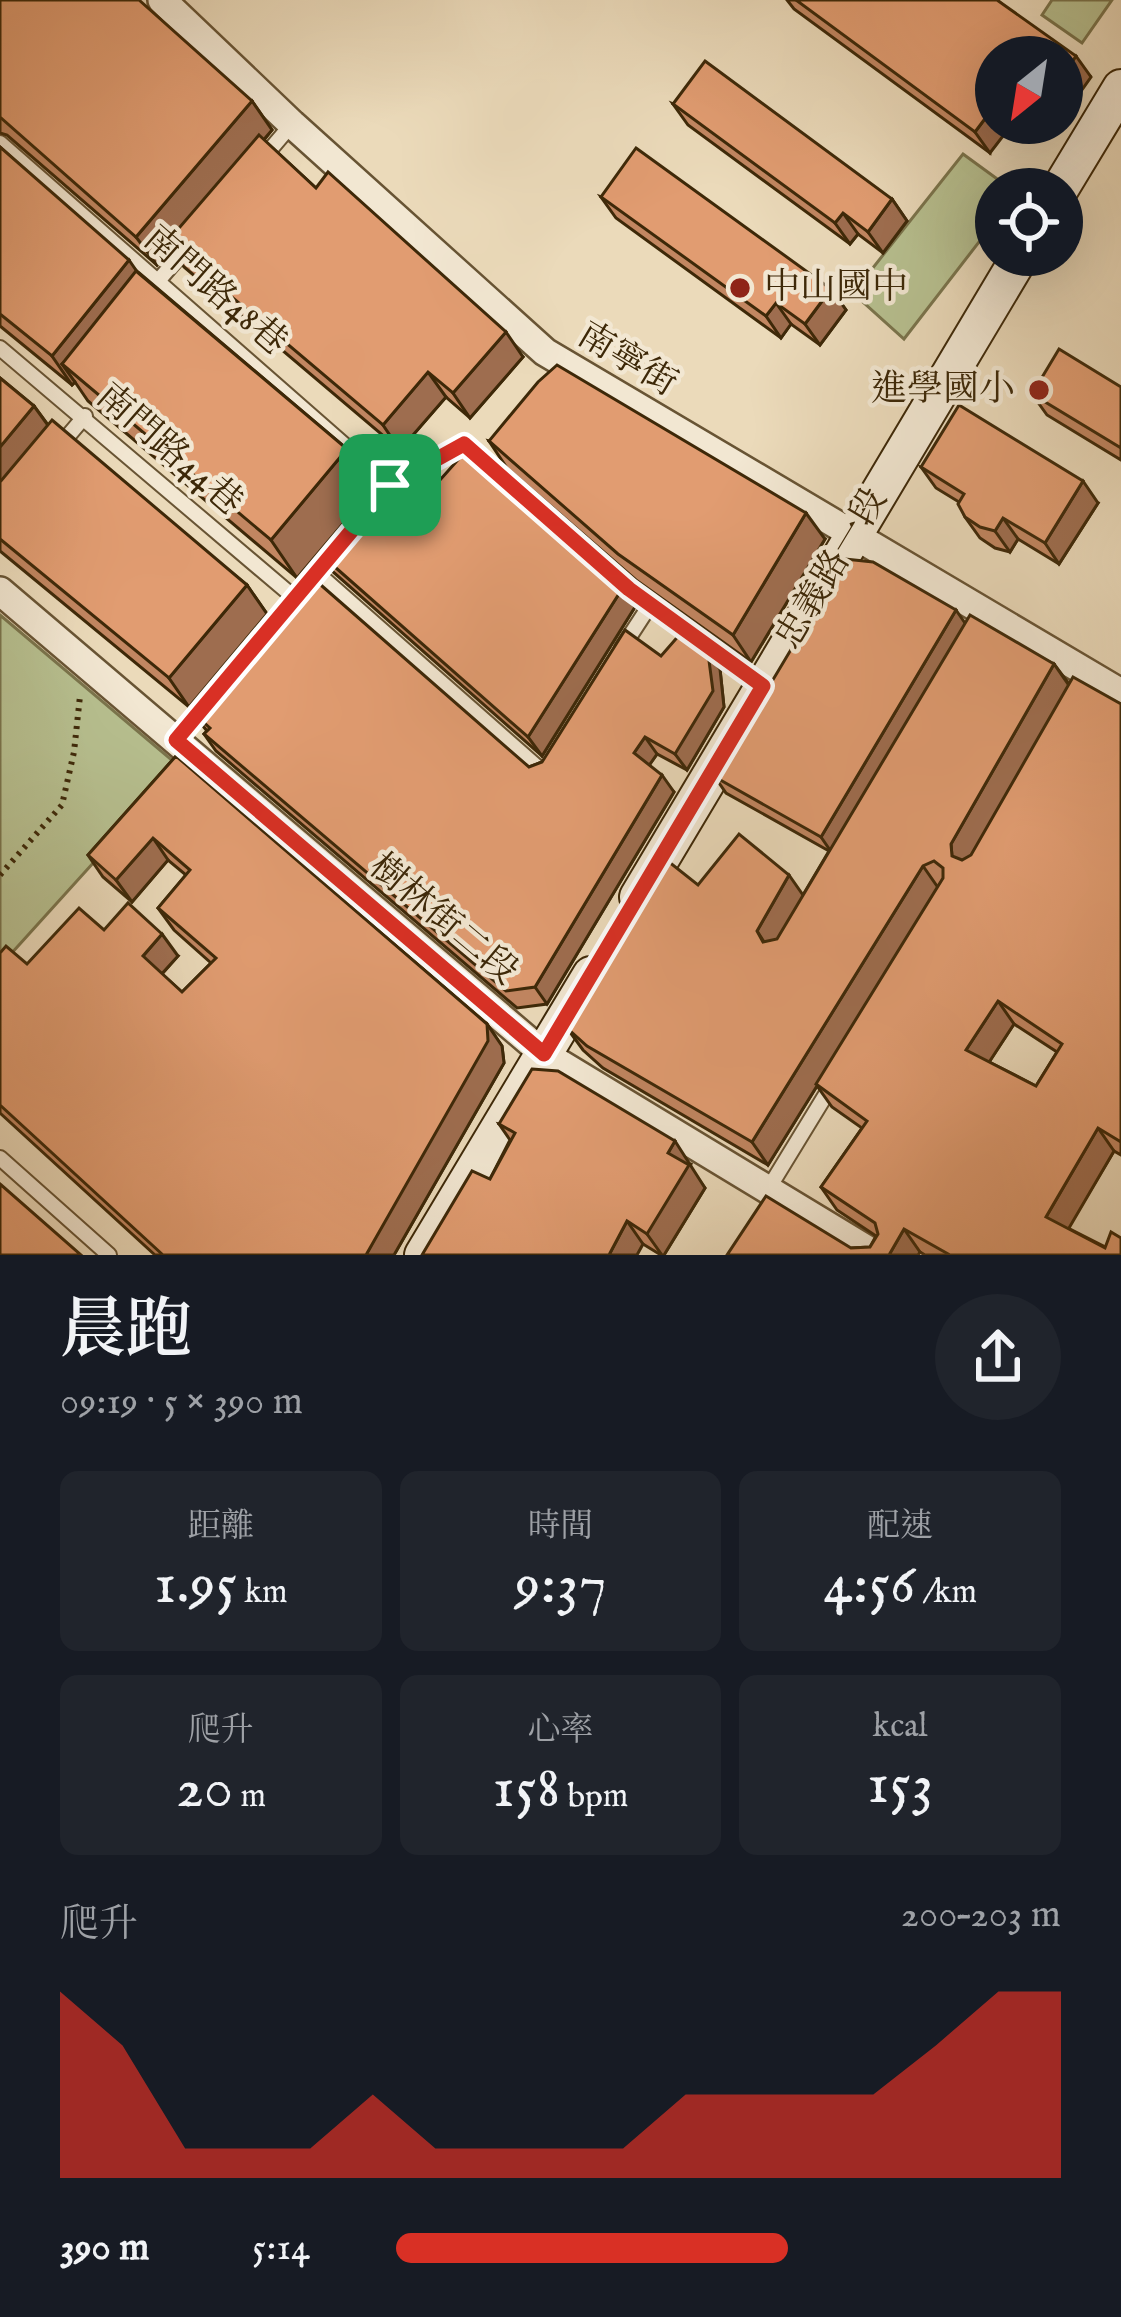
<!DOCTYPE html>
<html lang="zh-TW">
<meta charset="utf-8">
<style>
:root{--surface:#171b24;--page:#20242c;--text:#f1f3f6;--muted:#9ea1a6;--accent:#d93025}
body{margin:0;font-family:"IM FELL English","Noto Serif TC",serif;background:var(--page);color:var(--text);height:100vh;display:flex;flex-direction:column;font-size:45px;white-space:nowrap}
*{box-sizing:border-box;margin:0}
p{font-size:39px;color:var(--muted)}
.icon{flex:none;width:66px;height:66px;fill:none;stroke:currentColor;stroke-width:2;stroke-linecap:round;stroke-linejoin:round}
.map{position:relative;height:1255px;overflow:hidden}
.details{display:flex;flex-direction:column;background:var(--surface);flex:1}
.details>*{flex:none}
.needle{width:78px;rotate:210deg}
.buttons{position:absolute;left:975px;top:36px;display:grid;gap:24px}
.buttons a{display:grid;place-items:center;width:108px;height:108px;border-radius:50%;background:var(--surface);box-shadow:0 12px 48px #0002;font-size:60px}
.pin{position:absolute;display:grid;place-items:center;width:102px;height:102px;color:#fff;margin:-51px;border-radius:24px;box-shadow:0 6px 18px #0006}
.round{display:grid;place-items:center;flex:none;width:126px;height:126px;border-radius:63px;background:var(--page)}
.summary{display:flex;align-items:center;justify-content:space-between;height:204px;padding:0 60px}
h1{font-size:66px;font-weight:600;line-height:90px}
.metrics{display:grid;grid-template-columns:repeat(3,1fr);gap:18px;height:204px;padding:12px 60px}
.metrics div{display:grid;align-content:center;border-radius:18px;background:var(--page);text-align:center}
.metrics b{font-size:60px;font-weight:600}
.metrics small{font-size:33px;font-weight:400}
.metrics p{font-size:33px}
.chart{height:336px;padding:24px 60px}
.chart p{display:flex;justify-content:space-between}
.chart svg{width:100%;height:216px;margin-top:12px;fill:var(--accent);opacity:.7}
ul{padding:0 60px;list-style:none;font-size:39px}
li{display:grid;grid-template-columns:192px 144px 1fr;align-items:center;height:90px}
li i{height:30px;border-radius:15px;background:var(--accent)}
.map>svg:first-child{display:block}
</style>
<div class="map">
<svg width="1121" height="1255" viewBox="0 0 1121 1255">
<rect width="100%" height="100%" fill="#ebdaba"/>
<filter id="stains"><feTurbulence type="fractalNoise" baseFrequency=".00167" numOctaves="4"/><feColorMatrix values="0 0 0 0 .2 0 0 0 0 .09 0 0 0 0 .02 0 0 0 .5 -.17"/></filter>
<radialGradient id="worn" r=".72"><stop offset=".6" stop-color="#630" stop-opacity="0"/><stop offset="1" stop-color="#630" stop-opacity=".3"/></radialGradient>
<!-- green -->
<g fill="#b7c090" stroke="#7a744c" stroke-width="3">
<polygon points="1052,0 1112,0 1082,43 1042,15"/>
<polygon points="963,154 1011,189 996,189 996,220 904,339 853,293"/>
<polygon points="0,615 180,767 0,966"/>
</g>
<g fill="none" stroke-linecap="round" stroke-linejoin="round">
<defs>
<g id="lane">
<polyline points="0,143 390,485"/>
<polyline points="263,158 292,124"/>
<polyline points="158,281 190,244"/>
<polyline points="0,348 296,599"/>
<polyline points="57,449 85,416"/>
<polyline points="380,497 390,485 463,444 629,589 759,684"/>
<polyline points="317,573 544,773 546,768"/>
<polyline points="303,590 335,551"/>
<polyline points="622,648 650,605"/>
<polyline points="176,740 208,703"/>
<polyline points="0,1158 109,1255"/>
<polyline points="767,1191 833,1083"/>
</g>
<g id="street">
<polyline points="162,0 292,124 545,352 1121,693"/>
<polyline points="0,591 544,1054 876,1255"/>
</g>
<g id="secondary">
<polyline points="1060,189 1121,88"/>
<polyline points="638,897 1021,255"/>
<polyline points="423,1255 591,975"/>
</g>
</defs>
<!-- lane casing -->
<use href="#lane" stroke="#685434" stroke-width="18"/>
<!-- street casing -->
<use href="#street" stroke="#685434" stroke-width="32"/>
<!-- secondary casing -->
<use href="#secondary" stroke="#3d2808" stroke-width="40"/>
<!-- path -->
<polyline stroke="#3d2808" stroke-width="6" stroke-dasharray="3 6" stroke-linecap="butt" points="0,875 62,805 74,752 80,696"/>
<!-- lane -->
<use href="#lane" stroke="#f2e7d2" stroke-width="14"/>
<!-- street -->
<use href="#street" stroke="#f2e7d2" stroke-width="27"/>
<!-- secondary -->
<use href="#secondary" stroke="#f2e7d2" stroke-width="36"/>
</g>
<!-- wall -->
<g fill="#c28661" stroke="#3d2808" stroke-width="3" fill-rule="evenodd">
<polygon points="0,0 252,101 272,130 264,140 316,188 523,357 470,418 446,397 400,450 184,267 171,248 157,265 7,135 0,133"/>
<polygon points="787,0 997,0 1091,77 996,57 990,153 794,9"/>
<polygon points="673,104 892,199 907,221 883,253 858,234 850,244 688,125"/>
<polygon points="0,147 138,272 347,449 374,487 297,578 88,401 75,382 72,385 0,326"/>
<polygon points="601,197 831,289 846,310 820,345 791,324 781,338 616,218"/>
<polygon points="0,378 34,406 48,425 247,585 267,614 189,707 0,551"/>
<polygon points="1121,387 1121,460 1047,415 1032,394"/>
<polygon points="489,441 825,539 751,662 636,580 507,468"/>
<polygon points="921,467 1098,503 1059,564 1018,539 1010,552 995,548 980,538 965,517 959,502 936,488"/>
<polygon points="415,508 635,607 542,756 332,571 319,553"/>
<path d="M 965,623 L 1054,664 L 1069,684 L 1121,704 L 1121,1155 L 1114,1151 L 1068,1228 L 1121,1255 L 925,1255 L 920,1252 L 851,1248 L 870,1247 L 876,1236 L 837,1210 L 821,1187 L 862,1128 L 832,1107 L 817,1086 L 768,1165 L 603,1068 L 583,1050 L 567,1028 L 698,885 L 803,895 L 829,851 L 726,793 L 715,777 ZM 1014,1024 L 1057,1052 L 1036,1086 L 989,1062 Z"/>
<polygon points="661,656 720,669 724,707 687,770 657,754 649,765 674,792 547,1004 517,1008 216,751 204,734 207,731 191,711 529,767 542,762"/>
<polygon points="176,756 487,1024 502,1046 504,1063 394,1255 155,1255 0,1113 0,953 27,964 104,930 178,956 162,974 182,992 211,963 174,930 158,908 186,875 168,860 132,902 103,877 88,855"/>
<polygon points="499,1124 691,1164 690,1167 705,1188 664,1255 661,1255 643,1244 490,1179 510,1140"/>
</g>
<!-- shaded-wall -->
<g fill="#9e6d4f" stroke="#3d2808" stroke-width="3">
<polygon points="1076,56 1091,77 1062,118 1062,76"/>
<polygon points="252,101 272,130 172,247 167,242 171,248 157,265 136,237"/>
<polygon points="996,104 996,123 1013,123 990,153 975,132"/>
<polygon points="892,199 907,221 883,253 868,232"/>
<polygon points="843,213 858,234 850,244 835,223"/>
<polygon points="129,260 149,289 62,364 75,382 72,385 52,356"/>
<polygon points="831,289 846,310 820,345 805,324"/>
<polygon points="776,303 791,324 781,338 766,316"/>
<polygon points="506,332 523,357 470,418 453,393"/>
<polygon points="428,372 446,397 400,450 383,425"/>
<polygon points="34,406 55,435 0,500 0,447"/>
<polygon points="347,449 374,487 297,578 271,540"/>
<polygon points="1083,481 1098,503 1059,564 1045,543"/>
<polygon points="806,513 825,539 751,662 733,635"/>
<polygon points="1003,518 1018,539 1010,552 995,531"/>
<polygon points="247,585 267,614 189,707 169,678"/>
<polygon points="622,589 635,607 542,756 528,737"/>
<polygon points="956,610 967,626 832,853 821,837"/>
<polygon points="708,653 720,669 724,707 687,770 675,754"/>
<polygon points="1054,664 1070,687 968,879 952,856 951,844"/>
<polygon points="645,737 657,754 646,770 634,753"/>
<polygon points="662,775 674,792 547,1004 535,987"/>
<polygon points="153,838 168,860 132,902 116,880"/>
<polygon points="923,866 939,889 768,1165 752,1142"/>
<polygon points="789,875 805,898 779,965 757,931"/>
<polygon points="162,934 178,956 158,978 143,956"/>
<polygon points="998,1001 1014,1024 982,1073 966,1050"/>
<polygon points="487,1024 502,1046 504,1063 394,1255 366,1255"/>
<polygon points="1098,1128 1114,1151 1062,1240 1046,1217"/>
<polygon points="675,1141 705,1188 664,1255 662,1255 647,1234 668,1153"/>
<polygon points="627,1221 643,1244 637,1255 609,1255"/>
<polygon points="904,1229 920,1252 918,1255 889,1255"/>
</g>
<!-- building -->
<g fill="#e19c71" stroke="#3d2808" stroke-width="3" fill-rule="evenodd">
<polygon points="0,0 139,0 252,101 136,237 0,117"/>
<polygon points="796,0 997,0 1076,56 1062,76 1062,57 996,57 996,104 975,132"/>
<polygon points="705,61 892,199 868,232 843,213 835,223 673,104"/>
<polygon points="259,135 316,188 328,172 506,332 453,393 428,372 383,425 167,242"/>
<polygon points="0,147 129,260 52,356 0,314"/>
<polygon points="636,148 831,289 805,324 776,303 766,316 601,197"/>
<polygon points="136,271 347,449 271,540 62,364"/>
<polygon points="1059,349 1121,387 1121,448 1032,394"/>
<polygon points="557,365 806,513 733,635 618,554 489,441 538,382"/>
<polygon points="0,378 34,406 0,447"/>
<polygon points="959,405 1083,481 1045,543 1003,518 995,531 980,527 965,517 958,504 964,494 921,467"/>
<polygon points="52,420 247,585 169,678 0,539 0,482"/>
<polygon points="464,453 622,589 528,737 319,553 381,479 415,508"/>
<polygon points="845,559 873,562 956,610 821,837 715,777"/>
<polygon points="306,572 529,767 542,762 625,630 661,656 681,633 708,653 713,691 675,754 645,737 634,753 662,775 535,987 506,991 204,734 210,728 191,711"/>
<path d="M 970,615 L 1054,664 L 951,844 L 952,856 L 962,860 L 971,855 L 1073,677 L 1121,704 L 1121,1142 L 1098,1128 L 1046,1217 L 1105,1248 L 1111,1232 L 1121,1238 L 1121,1255 L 950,1255 L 904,1229 L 889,1255 L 727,1255 L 766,1196 L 851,1248 L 870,1247 L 878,1234 L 875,1223 L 821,1187 L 867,1121 L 816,1084 L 943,878 L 943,868 L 934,861 L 923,866 L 752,1142 L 587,1046 L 567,1028 L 568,1006 L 659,854 L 698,885 L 739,834 L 789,875 L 757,931 L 763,942 L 777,939 ZM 998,1001 L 1062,1044 L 1036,1086 L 966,1050 Z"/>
<polygon points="176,756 487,1024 488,1041 366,1255 163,1255 0,1105 0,953 6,946 27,964 79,908 104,930 128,903 162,934 143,956 182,992 216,958 158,908 190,870 153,838 116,880 88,855"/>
<polygon points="532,1069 558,1071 675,1141 668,1153 689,1165 647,1234 627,1221 609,1255 422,1255 472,1171 490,1179 515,1133 499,1124"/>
<polygon points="0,1184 81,1255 0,1255"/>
</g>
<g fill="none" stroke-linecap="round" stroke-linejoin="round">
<defs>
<polygon id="route" points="464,444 629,589 763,686 544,1054 176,740 390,485"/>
</defs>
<!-- route casing -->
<use href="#route" stroke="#fff" stroke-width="24"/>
<!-- route -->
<use href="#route" stroke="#d93025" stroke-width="15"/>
</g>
<!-- markers -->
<g fill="#8f2418" stroke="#f2e7d2" stroke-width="4.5">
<circle cx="740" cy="288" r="12"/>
<circle cx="1039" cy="390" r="12"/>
</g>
<g text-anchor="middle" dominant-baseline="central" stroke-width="9" stroke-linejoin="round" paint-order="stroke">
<!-- poi labels -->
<g font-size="36" fill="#3d2808" stroke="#f2e7d2" text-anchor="start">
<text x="764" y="288">中山國中</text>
<text x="1015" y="390" text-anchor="end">進學國小</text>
</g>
<!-- street labels -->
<g font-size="36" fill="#3d2808" stroke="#f2e7d2">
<text transform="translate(215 291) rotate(41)">南門路48巷</text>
<text transform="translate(627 360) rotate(31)">南寧街</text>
<text transform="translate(169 450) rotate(41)">南門路44巷</text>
<text transform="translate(832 569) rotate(-59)">忠義路一段</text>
<text transform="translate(443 920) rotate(40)">樹林街二段</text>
</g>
</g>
<rect width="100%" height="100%" filter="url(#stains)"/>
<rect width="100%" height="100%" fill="url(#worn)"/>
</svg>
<div class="buttons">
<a><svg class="needle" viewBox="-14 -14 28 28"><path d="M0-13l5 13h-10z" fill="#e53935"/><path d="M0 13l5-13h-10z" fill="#9ea1a6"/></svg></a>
<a><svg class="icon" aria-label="locate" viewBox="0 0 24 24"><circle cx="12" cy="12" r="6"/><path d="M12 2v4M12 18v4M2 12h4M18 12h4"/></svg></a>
</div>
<div class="pin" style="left:390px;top:485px;background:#1e9e55"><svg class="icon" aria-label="arrive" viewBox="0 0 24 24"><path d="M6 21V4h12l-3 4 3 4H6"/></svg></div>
</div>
<section class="details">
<div class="summary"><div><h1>晨跑</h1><p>09:19 · 5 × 390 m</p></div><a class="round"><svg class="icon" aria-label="share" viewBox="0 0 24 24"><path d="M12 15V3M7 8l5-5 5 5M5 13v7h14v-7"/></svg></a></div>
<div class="metrics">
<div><p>距離</p><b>1.95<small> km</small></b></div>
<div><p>時間</p><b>9:37</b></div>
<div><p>配速</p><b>4:56<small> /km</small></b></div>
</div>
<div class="metrics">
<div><p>爬升</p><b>20<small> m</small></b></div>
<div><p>心率</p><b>158<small> bpm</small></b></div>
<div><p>kcal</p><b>153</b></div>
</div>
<div class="chart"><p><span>爬升</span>200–203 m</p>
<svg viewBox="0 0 160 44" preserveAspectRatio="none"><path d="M0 44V6L10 17L20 38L30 38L40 38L50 27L60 38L70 38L80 38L90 38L100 27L110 27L120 27L130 27L140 17L150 6L160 6V44z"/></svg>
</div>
<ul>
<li><b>390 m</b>5:14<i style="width:59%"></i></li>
</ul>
</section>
